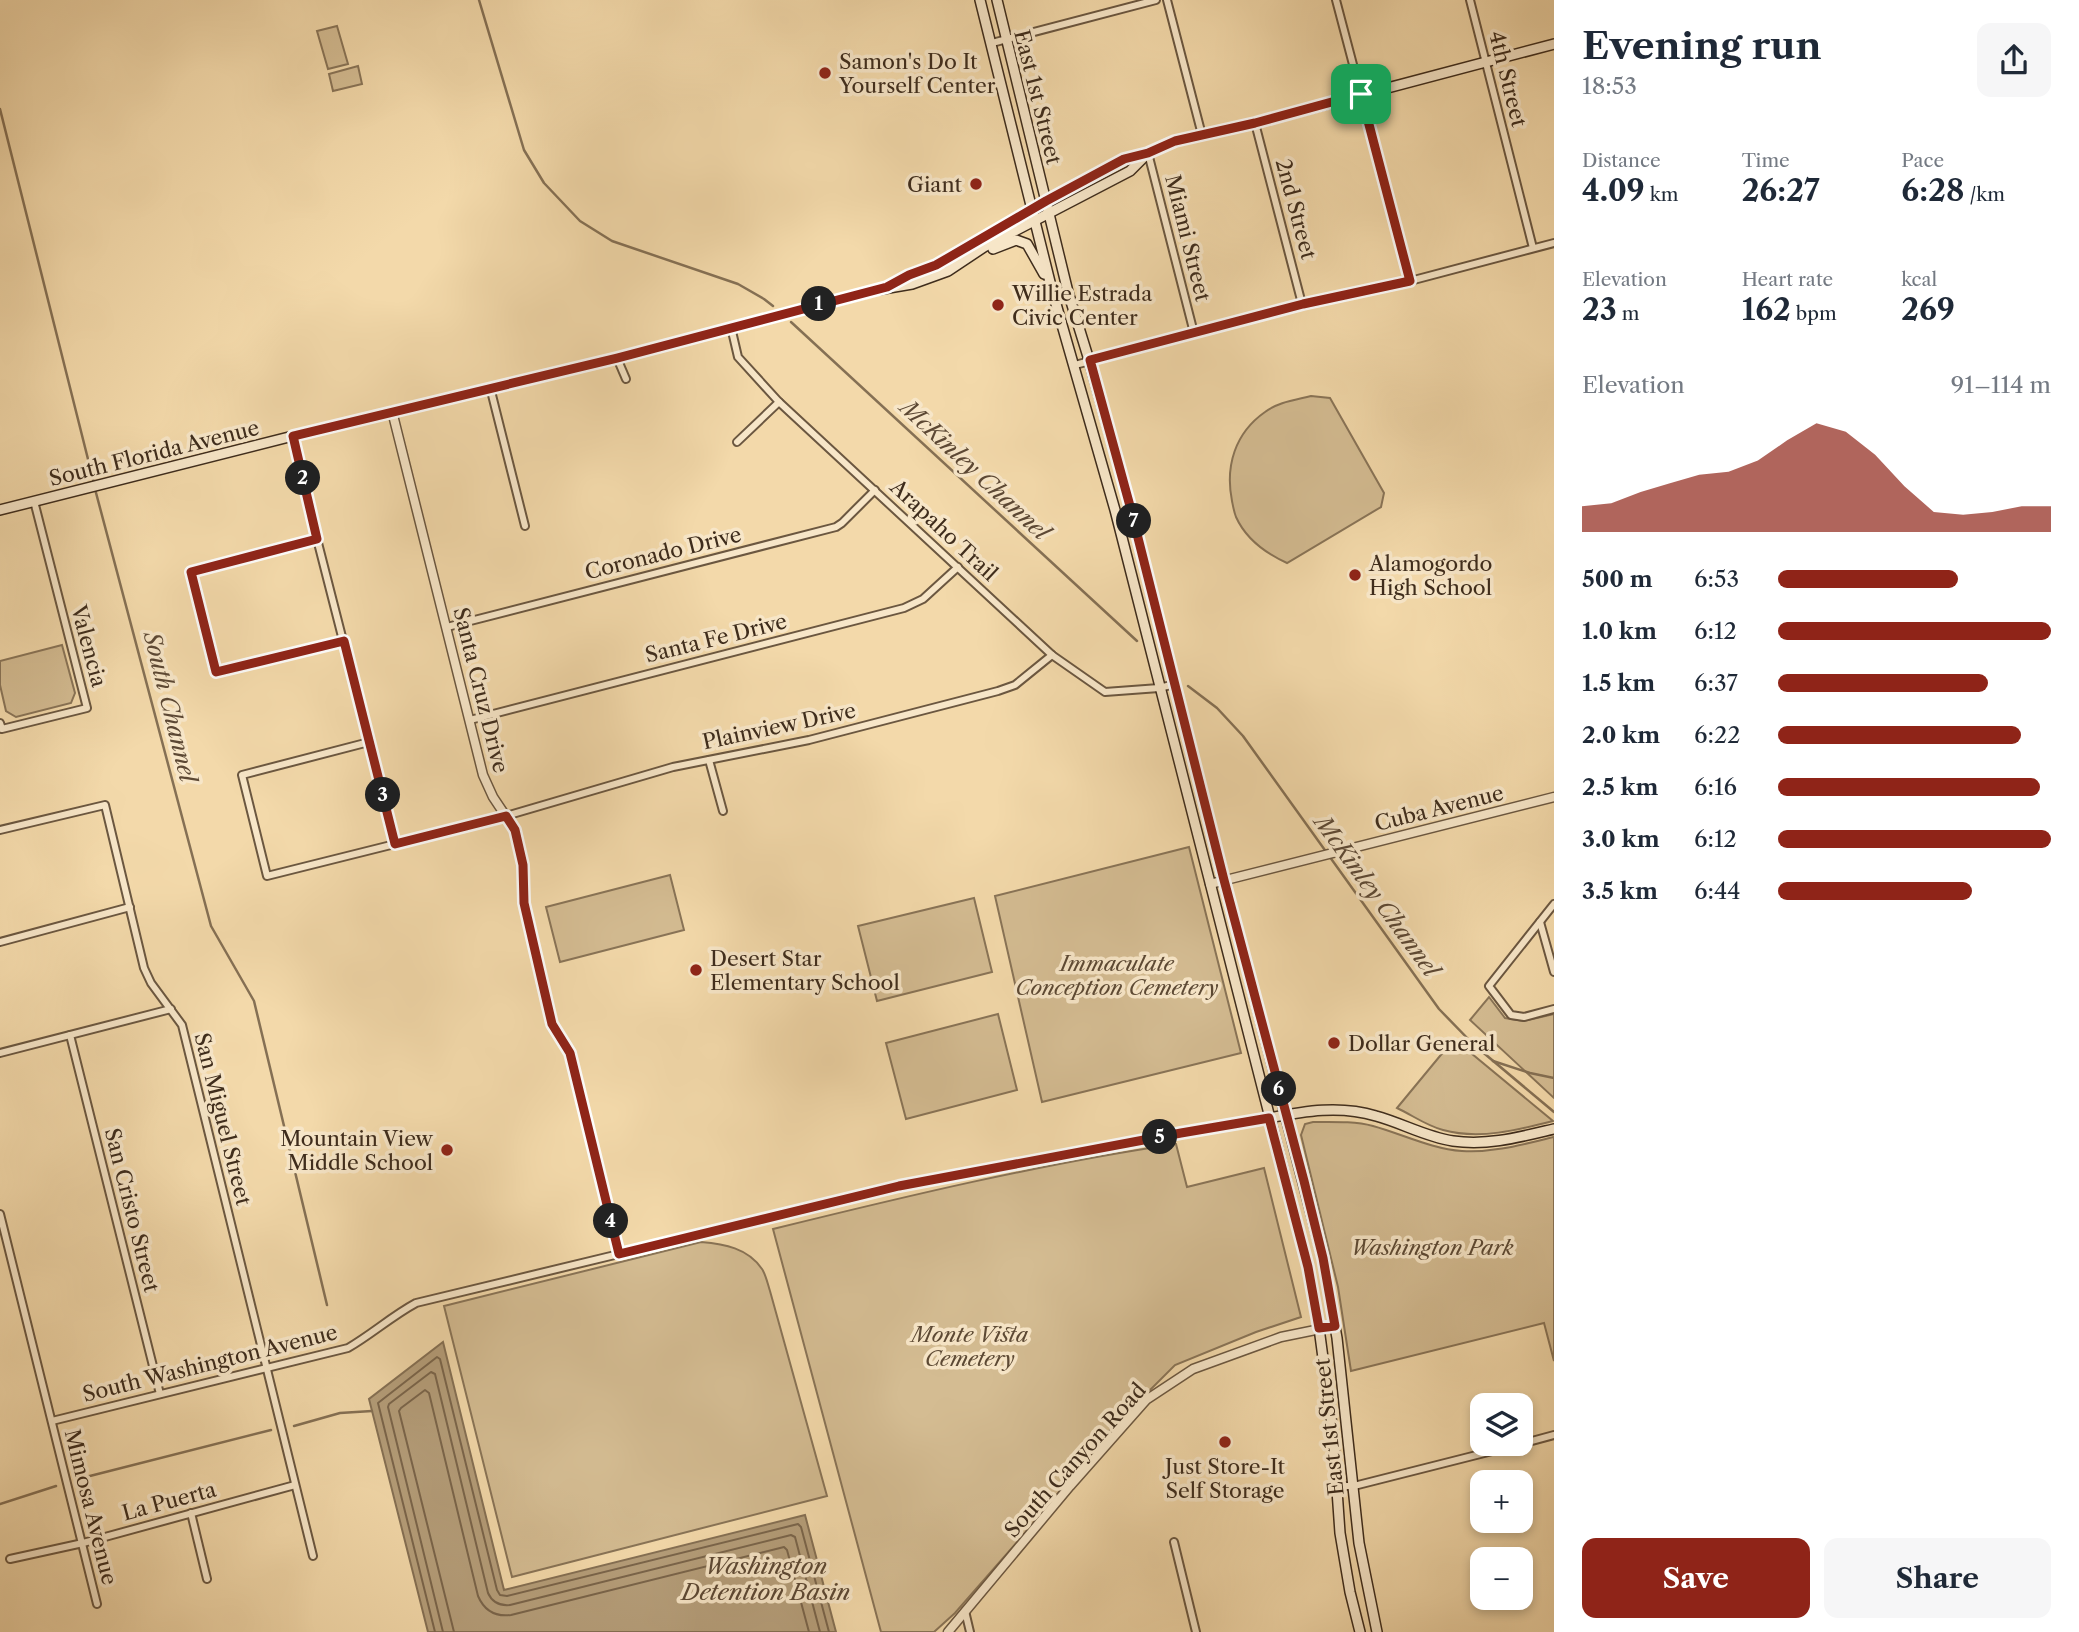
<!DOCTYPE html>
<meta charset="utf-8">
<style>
:root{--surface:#fff;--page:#f6f6f7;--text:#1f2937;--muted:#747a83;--accent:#8f2418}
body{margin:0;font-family:"Libre Caslon Text",serif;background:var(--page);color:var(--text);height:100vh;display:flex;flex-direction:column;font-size:26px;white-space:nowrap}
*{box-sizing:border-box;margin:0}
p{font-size:23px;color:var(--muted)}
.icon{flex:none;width:38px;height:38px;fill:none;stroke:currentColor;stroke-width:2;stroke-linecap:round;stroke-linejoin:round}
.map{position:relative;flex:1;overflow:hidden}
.side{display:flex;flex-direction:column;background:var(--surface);width:525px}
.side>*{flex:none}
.controls{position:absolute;left:1470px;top:1393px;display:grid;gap:14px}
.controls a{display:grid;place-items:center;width:63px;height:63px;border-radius:14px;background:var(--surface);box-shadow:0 4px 10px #0003;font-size:35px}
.pin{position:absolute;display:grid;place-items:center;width:60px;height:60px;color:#fff;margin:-30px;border-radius:14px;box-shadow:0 4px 10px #0006}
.km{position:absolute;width:35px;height:35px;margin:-18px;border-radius:50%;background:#222;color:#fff;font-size:19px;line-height:35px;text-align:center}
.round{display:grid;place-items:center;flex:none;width:74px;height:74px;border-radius:14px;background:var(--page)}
.overview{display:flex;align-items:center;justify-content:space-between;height:119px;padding:0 28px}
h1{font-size:38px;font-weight:800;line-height:52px}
.metrics{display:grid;grid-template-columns:repeat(3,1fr);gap:10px;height:119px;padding:7px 28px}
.metrics div{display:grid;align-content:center}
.metrics b{font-size:30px;font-weight:800}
.metrics small{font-size:19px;font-weight:400}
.metrics p{font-size:19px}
.chart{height:196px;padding:14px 28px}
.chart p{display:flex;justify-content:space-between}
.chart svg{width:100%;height:126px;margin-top:7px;fill:var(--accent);opacity:.7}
.primary-button{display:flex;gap:14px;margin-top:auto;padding:14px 28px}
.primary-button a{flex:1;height:80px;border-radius:14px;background:var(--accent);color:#fff;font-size:28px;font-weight:800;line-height:80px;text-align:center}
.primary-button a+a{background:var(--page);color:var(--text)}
ul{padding:0 28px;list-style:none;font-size:23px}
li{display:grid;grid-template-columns:112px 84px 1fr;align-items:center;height:52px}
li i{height:18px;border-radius:9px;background:var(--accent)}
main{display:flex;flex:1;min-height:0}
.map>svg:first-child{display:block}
</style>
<main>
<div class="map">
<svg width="1554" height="1632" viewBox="0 0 1554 1632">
<rect width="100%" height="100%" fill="#f3d9aa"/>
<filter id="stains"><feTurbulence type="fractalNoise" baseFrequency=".00286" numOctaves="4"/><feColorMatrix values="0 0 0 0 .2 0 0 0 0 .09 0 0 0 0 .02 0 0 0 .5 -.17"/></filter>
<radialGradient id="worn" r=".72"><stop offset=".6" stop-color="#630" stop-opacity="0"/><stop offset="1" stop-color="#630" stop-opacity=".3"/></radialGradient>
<!-- green -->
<g fill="#d4bc92" stroke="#897457" stroke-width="2">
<polygon points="337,26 348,64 328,69 317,31"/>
<polygon points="358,66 362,84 333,91 329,74"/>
<path d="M 1311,396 L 1330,398 L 1384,493 L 1381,507 L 1287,563 C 1265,553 1246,539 1236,517 C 1234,512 1233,506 1232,501 C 1225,466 1235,433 1265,412 C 1278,402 1295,400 1311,396 Z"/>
<polygon points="62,645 75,693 71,703 16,717 6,711 0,685 0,661"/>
<polygon points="1189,847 1241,1053 1042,1102 995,896"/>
<polygon points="670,875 684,930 560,962 546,907"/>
<polygon points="974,898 992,972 877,1001 858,926"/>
<polygon points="1489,997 1505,1018 1524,1021 1554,1014 1554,1098 1470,1020"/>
<polygon points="998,1014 1017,1090 906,1119 886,1043"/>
<path d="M 1454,1039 L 1553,1121 C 1518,1130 1479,1140 1443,1130 C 1427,1126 1412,1115 1397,1108 Z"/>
<path d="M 1313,1122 C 1333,1122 1354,1121 1373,1126 C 1402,1134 1432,1149 1462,1151 C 1494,1153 1524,1144 1554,1137 L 1554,1361 L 1544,1323 L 1351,1371 L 1338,1287 L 1301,1135 L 1305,1124 Z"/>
<path d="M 1176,1144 L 1187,1187 L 1264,1168 L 1301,1317 L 1256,1332 L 1175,1365 L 1101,1439 L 1040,1516 L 955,1613 L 934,1632 L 881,1632 L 773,1229 C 907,1196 1040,1164 1176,1144 Z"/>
<path d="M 701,1242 C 724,1244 748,1248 762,1269 C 766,1275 768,1285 770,1291 L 827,1496 L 512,1577 L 444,1306 Z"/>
</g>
<!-- water -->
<polygon fill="#b59e7a" stroke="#857054" stroke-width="2" points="443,1342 504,1590 805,1515 836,1632 428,1632 369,1399"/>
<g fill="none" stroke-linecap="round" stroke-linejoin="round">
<!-- shore -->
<g stroke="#7a654b" stroke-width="2">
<polyline points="435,1632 378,1403 437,1357 440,1359 497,1590 500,1595 507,1596 798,1524 801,1527 829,1632"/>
<path d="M 443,1632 L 388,1407 L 389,1404 L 431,1372 L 435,1374 L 488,1593 C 492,1602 499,1606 510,1605 L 791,1535 L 795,1537 L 820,1632"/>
<path d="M 454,1632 L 399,1411 L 401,1408 L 425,1390 L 429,1393 L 478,1596 C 484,1610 495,1617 511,1615 L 784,1547 L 787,1550 L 809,1632"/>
</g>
<!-- stream -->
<g stroke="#857054" stroke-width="2.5">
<polyline points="479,0 524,150 544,183 580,221 612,241 738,284 764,299 773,306"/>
<polyline points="0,109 94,483"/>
<polyline points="791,322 1137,641"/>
<polyline points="95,489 211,926 254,1001 327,1305"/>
<polyline points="1188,686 1217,708 1243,736 1439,1009 1473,1044 1554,1112"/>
<polyline points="1493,1061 1530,1073 1554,1078"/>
<polyline points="294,1426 340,1413 372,1411"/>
<polyline points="82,1478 271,1430"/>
<polyline points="0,1504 56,1486"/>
</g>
<defs>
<g id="minor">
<polyline points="1167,0 1202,135"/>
<polyline points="1336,0 1410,281"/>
<polyline points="1470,0 1533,248"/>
<polyline points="992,43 1156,0"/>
<polyline points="1255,123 1302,304"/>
<polyline points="1148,153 1194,333"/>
<polyline points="731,327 738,357 779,402 1052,655 1105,692 1159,688 1175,684"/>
<polyline points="617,358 626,379"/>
<polyline points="1075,365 1302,304 1410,281 1554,243"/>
<polyline points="490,387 525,526"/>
<polyline points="293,436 317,539 395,844 506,816 673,767 809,740 998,691 1015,685 1052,655"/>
<polyline points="737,442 779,402"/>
<polyline points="317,539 191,572 216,672 344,641"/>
<polyline points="447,627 836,527 842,523 875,490"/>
<polyline points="470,720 904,608 923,599 958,567"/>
<polyline points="0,723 2,729 87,708 34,501"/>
<polyline points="369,742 242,775 267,876 395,844"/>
<polyline points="709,760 723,811"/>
<polyline points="0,830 105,805 144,968 151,983 182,1025 313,1556"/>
<polyline points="1554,904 1489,986 1511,1015 1524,1017 1554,1009"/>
<polyline points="1540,922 1554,972"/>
<polyline points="0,942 130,907"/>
<polyline points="70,1035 160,1394"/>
<polyline points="0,1053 171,1009"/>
<polyline points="0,1214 97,1604"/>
<path d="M 52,1421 L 348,1348 C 372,1334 392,1316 416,1303 L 619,1254"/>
<polyline points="1521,1444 1554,1435"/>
<polyline points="1337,1486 1354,1486 1520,1444"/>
<polyline points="191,1513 207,1579"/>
<polyline points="1174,1542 1196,1632"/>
<polyline points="10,1559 83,1543 295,1485"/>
<polyline points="965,1611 970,1632"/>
</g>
<g id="tertiary">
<polyline points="392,411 483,775 493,797 515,830 523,865 524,903 552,1024 570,1053 619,1254 899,1186 1181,1133 1269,1118"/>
<polyline points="1210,884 1554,797"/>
<polyline points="948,1632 1070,1486 1146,1400 1193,1369 1281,1337 1335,1326"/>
</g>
<g id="secondary">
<polyline points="980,0 1052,290 1115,510 1308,1267 1319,1328 1333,1433 1340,1533 1350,1592 1360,1632"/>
<polyline points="997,0 1068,292 1089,360 1130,506 1224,880 1323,1259 1337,1338 1359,1543 1377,1632"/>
<polyline points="993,249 1016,240 1027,244 1044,274"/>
<polyline points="892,285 909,275 936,265 1046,202 1124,159 1148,153 1175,141 1255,123 1554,44"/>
<polyline points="0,510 293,436 617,358 877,290 912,284 948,271 984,247 1130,171 1148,153"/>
<path d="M 1269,1118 C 1305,1111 1340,1105 1376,1116 C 1402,1123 1426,1137 1453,1141 C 1488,1146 1520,1137 1554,1129"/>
</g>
</defs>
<!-- minor casing -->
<use href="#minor" stroke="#6b5740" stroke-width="10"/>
<!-- tertiary casing -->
<use href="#tertiary" stroke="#6b5740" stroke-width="11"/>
<!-- secondary casing -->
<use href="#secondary" stroke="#3e2c1c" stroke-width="12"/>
<!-- minor -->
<use href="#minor" stroke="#f7e6c8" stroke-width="6"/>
<!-- tertiary -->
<use href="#tertiary" stroke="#f7e6c8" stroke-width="8"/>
<!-- secondary -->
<use href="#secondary" stroke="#f7e6c8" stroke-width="9"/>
</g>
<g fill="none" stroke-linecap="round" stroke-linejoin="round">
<defs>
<polygon id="route" points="1361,94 1410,281 1303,304 1090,360 1130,506 1224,880 1304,1181 1323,1258 1335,1326 1319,1328 1308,1267 1269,1118 1181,1133 899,1186 619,1254 570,1053 552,1024 524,903 523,865 515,830 506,816 395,844 344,641 216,672 191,572 317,539 293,436 617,358 887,287 909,275 936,265 1046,201 1124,159 1148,153 1175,141 1255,123"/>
</defs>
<!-- route casing -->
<use href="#route" stroke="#fff" stroke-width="14"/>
<!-- route -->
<use href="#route" stroke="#8f2418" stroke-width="9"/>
</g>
<!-- markers -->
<g fill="#8f2418" stroke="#f7e6c8" stroke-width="2.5">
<circle cx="825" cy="73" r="7"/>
<circle cx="976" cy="184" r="7"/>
<circle cx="998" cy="305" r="7"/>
<circle cx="1355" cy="575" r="7"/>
<circle cx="696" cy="970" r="7"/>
<circle cx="1334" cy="1043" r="7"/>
<circle cx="447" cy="1150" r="7"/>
<circle cx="1225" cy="1442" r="7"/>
</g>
<g text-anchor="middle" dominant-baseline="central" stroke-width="7" stroke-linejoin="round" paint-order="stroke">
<!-- poi labels -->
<g font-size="21" fill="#3e2c1c" stroke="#f7e6c8" text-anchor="start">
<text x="839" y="61">Samon's Do It<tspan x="839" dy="24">Yourself Center</tspan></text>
<text x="962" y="184" text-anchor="end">Giant</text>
<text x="1012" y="293">Willie Estrada<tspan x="1012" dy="24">Civic Center</tspan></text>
<text x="1369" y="563">Alamogordo<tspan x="1369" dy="24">High School</tspan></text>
<text x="710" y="958">Desert Star<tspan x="710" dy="24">Elementary School</tspan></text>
<text x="1348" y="1043">Dollar General</text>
<text x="433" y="1138" text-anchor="end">Mountain View<tspan x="433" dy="24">Middle School</tspan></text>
<text x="1225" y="1466" text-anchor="middle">Just Store-It<tspan x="1225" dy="24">Self Storage</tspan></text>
</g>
<!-- street labels -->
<g font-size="21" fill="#3e2c1c" stroke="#f7e6c8">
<text transform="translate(1508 79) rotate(76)">4th Street</text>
<text transform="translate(1038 97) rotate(76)">East 1st Street</text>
<text transform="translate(1296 209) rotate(75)">2nd Street</text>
<text transform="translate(1188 238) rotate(76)">Miami Street</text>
<text transform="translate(154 453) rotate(-14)">South Florida Avenue</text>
<text transform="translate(944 530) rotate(43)">Arapaho Trail</text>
<text transform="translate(663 553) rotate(-14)">Coronado Drive</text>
<text transform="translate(716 638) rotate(-14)">Santa Fe Drive</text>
<text transform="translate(89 646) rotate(75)">Valencia</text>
<text transform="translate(481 690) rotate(76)">Santa Cruz Drive</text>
<text transform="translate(779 726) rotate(-12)">Plainview Drive</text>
<text transform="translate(1439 808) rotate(-14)">Cuba Avenue</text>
<text transform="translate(223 1119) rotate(76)">San Miguel Street</text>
<text transform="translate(132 1210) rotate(76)">San Cristo Street</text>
<text transform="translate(210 1363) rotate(-14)">South Washington Avenue</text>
<text transform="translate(1329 1427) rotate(-96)">East 1st Street</text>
<text transform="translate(1075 1460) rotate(-48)">South Canyon Road</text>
<text transform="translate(169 1501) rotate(-15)">La Puerta</text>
<text transform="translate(91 1507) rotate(76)">Mimosa Avenue</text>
</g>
<!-- park labels -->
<g font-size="21" font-style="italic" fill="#5c4934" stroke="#f7e6c8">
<text x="1117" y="963">Immaculate<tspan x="1117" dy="24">Conception Cemetery</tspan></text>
<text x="1432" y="1247">Washington Park</text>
<text x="970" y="1334">Monte Vista<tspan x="970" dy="24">Cemetery</tspan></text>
</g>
<!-- water labels -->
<g font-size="23" font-style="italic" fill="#5c4834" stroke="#f7e6c8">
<text transform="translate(975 470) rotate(43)">McKinley Channel</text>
<text transform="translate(170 707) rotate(76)">South Channel</text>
<text transform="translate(1377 896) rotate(54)">McKinley Channel</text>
<text x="766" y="1566">Washington<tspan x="766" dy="26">Detention Basin</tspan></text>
</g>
</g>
<rect width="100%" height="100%" filter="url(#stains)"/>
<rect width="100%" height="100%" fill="url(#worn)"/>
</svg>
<div class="controls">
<a><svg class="icon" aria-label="layers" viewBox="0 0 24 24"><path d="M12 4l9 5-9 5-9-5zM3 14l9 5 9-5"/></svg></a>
<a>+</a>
<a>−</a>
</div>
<div class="pin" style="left:1361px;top:94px;background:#1e9e55"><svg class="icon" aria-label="arrive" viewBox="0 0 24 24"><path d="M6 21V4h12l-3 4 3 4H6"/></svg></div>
<b class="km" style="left:819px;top:304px">1</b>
<b class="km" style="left:303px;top:478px">2</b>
<b class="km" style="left:383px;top:795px">3</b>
<b class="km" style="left:611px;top:1221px">4</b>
<b class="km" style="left:1160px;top:1137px">5</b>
<b class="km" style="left:1279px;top:1089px">6</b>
<b class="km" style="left:1134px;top:521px">7</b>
</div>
<section class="side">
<div class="overview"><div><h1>Evening run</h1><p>18:53</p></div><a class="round"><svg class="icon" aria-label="share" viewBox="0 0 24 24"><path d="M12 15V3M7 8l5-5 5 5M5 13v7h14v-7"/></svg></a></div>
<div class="metrics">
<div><p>Distance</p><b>4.09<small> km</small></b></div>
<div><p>Time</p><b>26:27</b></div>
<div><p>Pace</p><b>6:28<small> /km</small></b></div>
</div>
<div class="metrics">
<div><p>Elevation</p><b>23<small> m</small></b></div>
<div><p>Heart rate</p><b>162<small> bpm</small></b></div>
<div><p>kcal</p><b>269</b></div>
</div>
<div class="chart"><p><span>Elevation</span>91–114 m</p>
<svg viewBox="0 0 160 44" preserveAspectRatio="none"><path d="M0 44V35L10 34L20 30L30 27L40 24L50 23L60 19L70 12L80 6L90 9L100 17L110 28L120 37L130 38L140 37L150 35L160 35V44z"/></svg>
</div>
<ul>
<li><b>500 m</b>6:53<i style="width:66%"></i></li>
<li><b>1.0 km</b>6:12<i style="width:100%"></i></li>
<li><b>1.5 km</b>6:37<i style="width:77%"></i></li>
<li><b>2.0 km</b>6:22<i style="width:89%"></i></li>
<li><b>2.5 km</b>6:16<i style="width:96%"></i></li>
<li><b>3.0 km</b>6:12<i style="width:100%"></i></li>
<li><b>3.5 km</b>6:44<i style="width:71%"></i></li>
</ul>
<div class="primary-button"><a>Save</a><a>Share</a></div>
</section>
</main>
